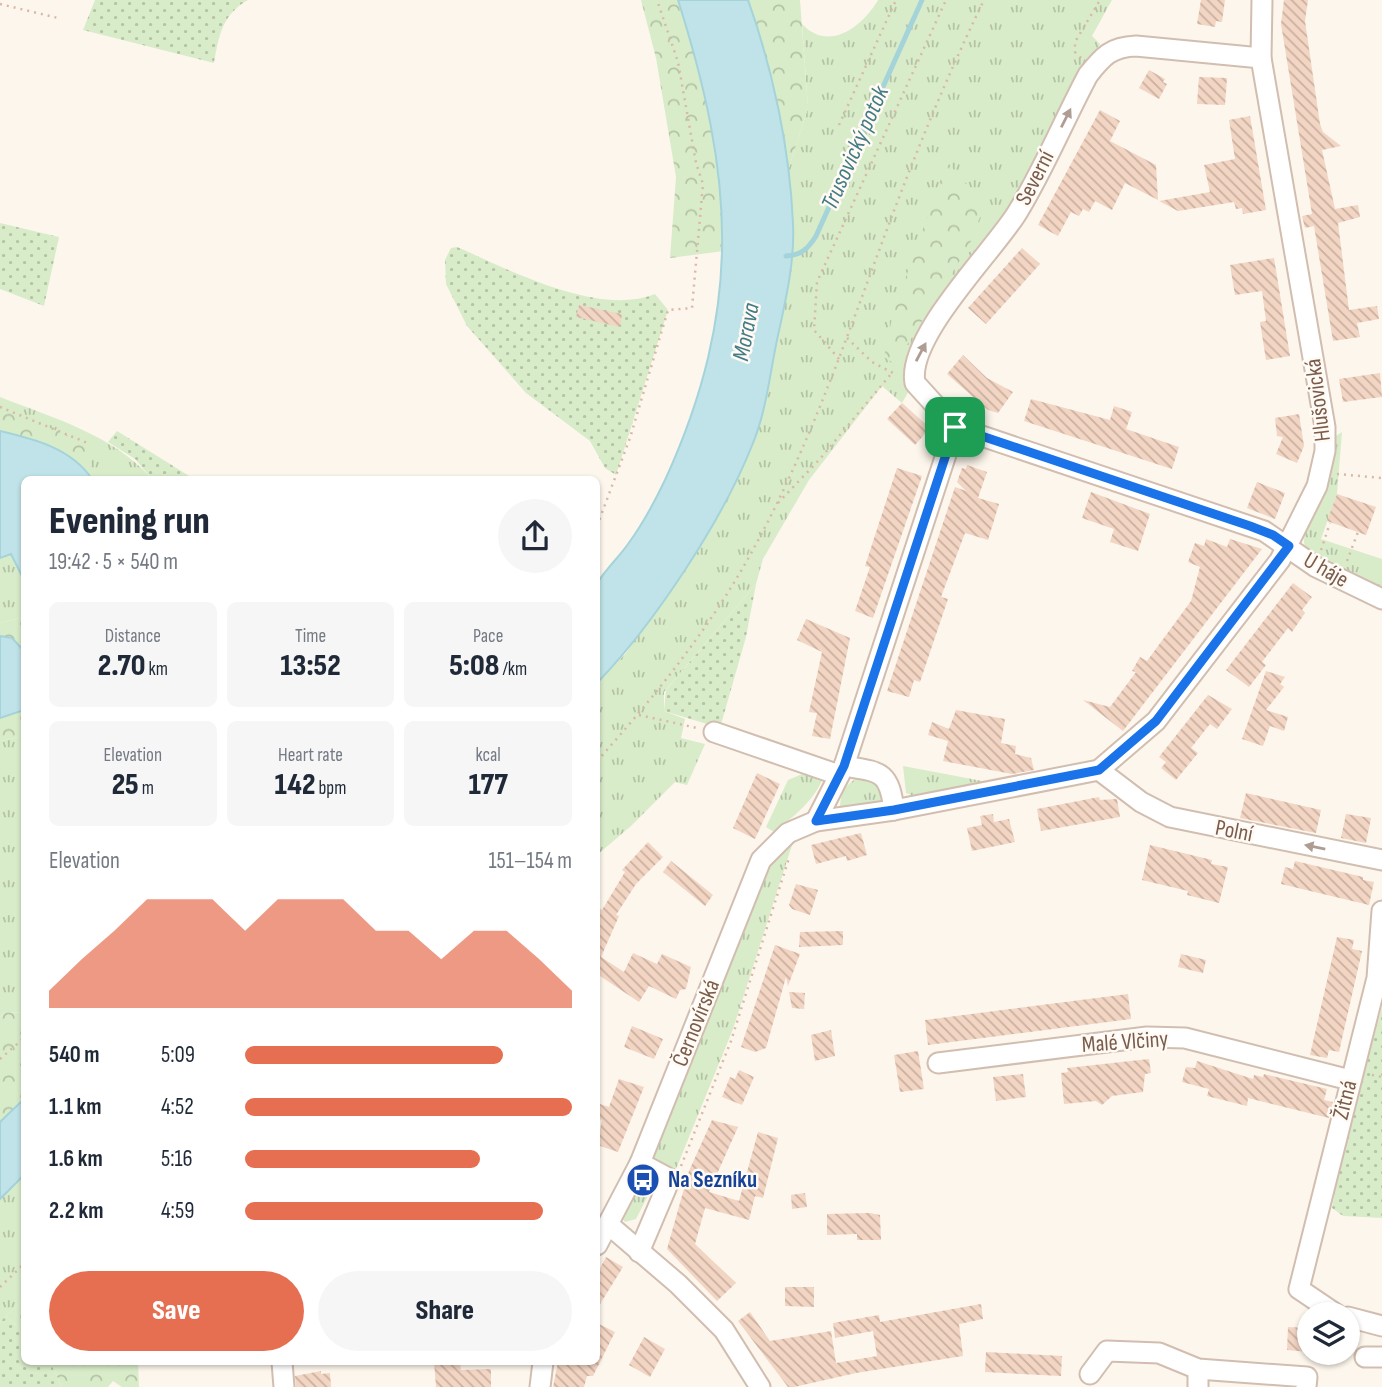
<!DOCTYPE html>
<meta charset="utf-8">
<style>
:root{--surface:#fff;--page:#f6f6f7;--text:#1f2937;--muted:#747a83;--accent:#e76f51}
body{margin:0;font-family:"Sofia Sans Condensed",sans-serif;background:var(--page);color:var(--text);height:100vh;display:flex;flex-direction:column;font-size:26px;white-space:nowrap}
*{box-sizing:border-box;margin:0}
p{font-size:23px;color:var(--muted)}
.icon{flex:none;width:38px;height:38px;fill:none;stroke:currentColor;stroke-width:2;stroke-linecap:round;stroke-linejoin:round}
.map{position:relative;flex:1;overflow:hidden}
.details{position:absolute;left:21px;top:476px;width:579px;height:889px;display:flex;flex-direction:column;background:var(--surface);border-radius:10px;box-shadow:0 2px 5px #0004}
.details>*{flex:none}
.tools{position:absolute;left:1297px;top:1302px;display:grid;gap:14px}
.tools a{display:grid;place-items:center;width:63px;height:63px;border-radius:50%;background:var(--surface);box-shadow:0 2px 5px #0004;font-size:35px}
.pin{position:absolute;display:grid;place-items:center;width:60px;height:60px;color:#fff;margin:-30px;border-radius:14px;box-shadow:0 4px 10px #0006}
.round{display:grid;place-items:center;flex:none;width:74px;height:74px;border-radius:37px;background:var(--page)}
.overview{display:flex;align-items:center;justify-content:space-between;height:119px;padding:0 28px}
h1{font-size:38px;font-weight:800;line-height:52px}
.metrics{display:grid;grid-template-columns:repeat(3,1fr);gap:10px;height:119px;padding:7px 28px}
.metrics div{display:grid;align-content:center;border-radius:10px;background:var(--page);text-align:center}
.metrics b{font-size:30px;font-weight:800}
.metrics small{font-size:19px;font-weight:400}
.metrics p{font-size:19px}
.chart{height:196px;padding:14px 28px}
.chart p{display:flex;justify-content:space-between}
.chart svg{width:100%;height:126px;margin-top:7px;fill:var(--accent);opacity:.7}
.action{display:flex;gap:14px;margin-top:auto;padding:14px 28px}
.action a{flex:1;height:80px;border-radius:42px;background:var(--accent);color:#fff;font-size:28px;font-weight:800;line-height:80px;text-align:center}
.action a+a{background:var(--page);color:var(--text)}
ul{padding:0 28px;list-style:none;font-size:23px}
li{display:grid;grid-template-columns:112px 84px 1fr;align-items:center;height:52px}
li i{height:18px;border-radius:9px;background:var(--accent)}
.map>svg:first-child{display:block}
</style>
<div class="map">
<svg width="1382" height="1387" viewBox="0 0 1382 1387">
<defs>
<pattern id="grass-tufts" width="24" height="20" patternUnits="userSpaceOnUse" patternTransform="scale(1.75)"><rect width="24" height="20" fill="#d8ecc9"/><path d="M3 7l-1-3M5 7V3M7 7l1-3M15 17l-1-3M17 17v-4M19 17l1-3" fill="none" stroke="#b4c2a5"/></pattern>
<pattern id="forest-crowns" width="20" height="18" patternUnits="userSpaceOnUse" patternTransform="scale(1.75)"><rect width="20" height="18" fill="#d8ecc9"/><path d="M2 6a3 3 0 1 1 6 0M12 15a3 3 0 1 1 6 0" fill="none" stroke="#b4c2a5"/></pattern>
<pattern id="garden-dots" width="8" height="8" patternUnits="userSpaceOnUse" patternTransform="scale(1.75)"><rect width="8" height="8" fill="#d8ecc9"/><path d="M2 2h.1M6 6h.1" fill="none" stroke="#b4c2a5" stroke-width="1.8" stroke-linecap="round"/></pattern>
<pattern id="building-back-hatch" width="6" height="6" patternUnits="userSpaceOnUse" patternTransform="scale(1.75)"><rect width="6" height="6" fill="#f3d5c3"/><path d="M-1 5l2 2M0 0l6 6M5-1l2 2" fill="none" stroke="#cab0a1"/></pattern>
</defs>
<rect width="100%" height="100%" fill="#fdf6ec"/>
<!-- grass -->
<g fill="url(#grass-tufts)">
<path d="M 878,0 L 1112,0 L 1092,36 L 1100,44 L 1025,187 L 913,351 L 910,389 L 902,403 L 882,386 L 809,480 L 763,559 L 756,584 L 664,692 L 664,711 L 685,719 L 681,738 L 705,744 L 687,785 L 675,782 L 631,826 L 597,855 L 597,683 L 626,653 L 680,573 L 725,503 L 754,441 L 786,300 L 793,226 L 788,171 L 808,108 L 802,24 C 829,53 863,26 878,0 Z"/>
<path d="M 0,397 C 53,418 114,435 152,479 L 24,480 L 24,617 L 0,623 Z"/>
<path d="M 1342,432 L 1337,494 L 1321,539 L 1382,559 L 1382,593 L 1306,550 C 1300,537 1309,527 1314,514 C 1325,490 1328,463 1333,438 Z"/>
<polygon points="24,736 24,1013 5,1012 0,1017 0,741"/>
<polygon points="903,766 993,783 919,798 906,793"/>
<path d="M 807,772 L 823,778 C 814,801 793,817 774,832 L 766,827 L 788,780 Z"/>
<path d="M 859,777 L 876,778 L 883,800 L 876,806 L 846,811 L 840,807 C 840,794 846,783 859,777 Z"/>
<polygon points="793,842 733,1029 676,1169 652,1157 770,864"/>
<polygon points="644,1174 655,1181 654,1184 636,1219 625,1222 621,1217"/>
<polygon points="24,1175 24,1299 0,1322 0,1199"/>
</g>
<!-- forest -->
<g fill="url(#forest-crowns)">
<path d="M 641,0 L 678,0 C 704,83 722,163 724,251 L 670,258 L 676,177 L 656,58 Z"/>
<polygon points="748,0 800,0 808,108 788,171 776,102"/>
<polygon points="947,162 985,204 969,246 895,364 884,357 893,313"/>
<path d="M 0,408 L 90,444 L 90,476 C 57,447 43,442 0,431 Z"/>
<polygon points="24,617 24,651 12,638 0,636 0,623"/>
<polygon points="24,710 24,736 0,741 0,718"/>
<polygon points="5,1012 24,1013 24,1099 0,1122 0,1017"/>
<polygon points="24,1299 24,1332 6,1316"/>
<polygon points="50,1362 138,1362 139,1387 122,1387 113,1381 108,1387 62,1387"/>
</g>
<!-- garden -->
<g fill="url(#garden-dots)">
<path d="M 95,0 L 248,0 C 222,15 219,35 214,63 L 83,30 Z"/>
<polygon points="0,223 59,237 44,306 0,289"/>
<path d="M 457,247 C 510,270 598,317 655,294 L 668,310 L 616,475 L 605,468 L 590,441 L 526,393 L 467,326 L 446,284 L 445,260 L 451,248 Z"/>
<polygon points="117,431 194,479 152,479 135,459 108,442"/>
<polygon points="756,584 746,637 720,728 664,711 666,690"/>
<polygon points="1382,1007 1382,1218 1343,1216 1332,1208 1346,1134"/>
<polygon points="6,1316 24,1332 24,1362 50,1362 62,1387 0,1387 0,1322"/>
</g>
<!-- water -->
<g fill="#bfe3e8" stroke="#a5d3da" stroke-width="2">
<path d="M 678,0 L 748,0 C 773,70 790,150 793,224 C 795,262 785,303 777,340 C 770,373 766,412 753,443 C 723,520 654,624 597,683 C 597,666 592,593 598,582 C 606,569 619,557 628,544 C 642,525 655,501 665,480 C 744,307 734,177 678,0 Z"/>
<path d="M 0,431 C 34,439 71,448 92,479 L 24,480 L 24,580 L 11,554 L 0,558 Z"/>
<polygon points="0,636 12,638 24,651 24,710 0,718"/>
<polygon points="24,1099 24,1175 0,1199 0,1122"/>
</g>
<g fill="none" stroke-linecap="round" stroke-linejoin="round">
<!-- stream -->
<path stroke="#a5d3da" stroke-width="5" d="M 786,256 C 801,255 808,249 816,236 L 922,0"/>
</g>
<!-- building -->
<g fill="url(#building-back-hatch)">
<polygon points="1201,0 1225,0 1222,22 1216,21 1215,27 1197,24"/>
<polygon points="1284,0 1308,0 1305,21 1320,124 1323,132 1341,146 1322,150 1335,209 1358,205 1360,217 1338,223 1349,310 1377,306 1379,319 1357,323 1360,337 1333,341 1314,226 1305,228 1302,216 1312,214 1281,24"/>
<polygon points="1149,70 1165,79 1163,82 1167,84 1159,99 1139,88"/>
<polygon points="1199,77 1227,78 1225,105 1197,104"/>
<polygon points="1100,110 1120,121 1110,141 1156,165 1158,200 1125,183 1112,210 1095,201 1089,212 1083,209 1079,216 1071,212 1058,236 1038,225"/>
<polygon points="1250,116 1266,210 1243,214 1242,208 1236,209 1234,202 1178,211 1159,201 1210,192 1204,165 1235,159 1229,120"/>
<polygon points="1022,248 1040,264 986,324 968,308"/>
<polygon points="1274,258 1290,356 1266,360 1260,322 1266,321 1262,291 1235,295 1230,265"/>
<polygon points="579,305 622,314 620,327 576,317"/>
<polygon points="963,355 987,378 1013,392 998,413 988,410 947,374"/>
<polygon points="1380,373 1382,397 1343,402 1339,379"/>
<polygon points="1031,399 1110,420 1114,406 1132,412 1126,429 1179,447 1172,469 1024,421"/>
<polygon points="902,403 930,428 915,445 887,419"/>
<polygon points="1299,414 1304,446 1297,463 1276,454 1283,437 1277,436 1275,418"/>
<polygon points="967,465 987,472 978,498 999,504 988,540 965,533 941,597 948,599 920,682 914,680 909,697 887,691 955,487 966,491 957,482 962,468 966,469"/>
<polygon points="897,468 922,476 873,618 855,611 870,567 865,566"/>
<polygon points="1257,482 1285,493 1275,519 1247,508"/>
<polygon points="1091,492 1150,514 1138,551 1110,542 1114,529 1082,518"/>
<polygon points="1337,494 1376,507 1366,535 1327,521"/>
<polygon points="1206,539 1227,547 1230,539 1262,549 1123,731 1083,700 1110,707 1136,672 1132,671 1140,657 1147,661 1191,601 1200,567 1188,562 1195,543 1204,546"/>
<polygon points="1293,583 1312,597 1302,610 1305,613 1292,632 1288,628 1262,662 1266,665 1249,687 1226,670"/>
<polygon points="806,619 850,638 830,739 812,736 817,713 809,712 822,652 797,640"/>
<polygon points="1266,671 1285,677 1280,684 1284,687 1266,710 1288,717 1284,731 1270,726 1263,746 1242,739"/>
<polygon points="1208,695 1232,709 1217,729 1210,724 1191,748 1198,753 1176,780 1161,768 1166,762 1159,757"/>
<polygon points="956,710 1005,719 1001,743 1016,746 1015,754 1031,758 1034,770 1012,774 943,761 948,741 928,735 932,722 949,729"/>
<polygon points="757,773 780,784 755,839 733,828"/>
<polygon points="1246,793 1321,810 1316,833 1240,818"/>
<polygon points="1099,797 1100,800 1117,799 1120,817 1041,831 1037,809"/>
<polygon points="993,814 994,822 1009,819 1015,842 972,851 967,828 982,825 980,816"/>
<polygon points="1346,814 1371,818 1366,843 1341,838"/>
<polygon points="861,833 867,855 847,861 846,856 816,864 811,845"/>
<polygon points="648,842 663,857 636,884 616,915 619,916 601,957 624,972 633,953 657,964 662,954 691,967 686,989 680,990 676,999 649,986 639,1002 597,974 597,907 602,910 625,872 622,870"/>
<polygon points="1150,845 1212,860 1211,864 1228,867 1219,903 1187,895 1188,891 1142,880"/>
<polygon points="671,861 713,895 705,906 663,872"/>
<polygon points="1295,861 1363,877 1363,880 1374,882 1369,905 1281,884 1285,867 1293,869"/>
<polygon points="796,884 818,890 810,915 792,909 789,905"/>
<polygon points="843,931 843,945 799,947 800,932"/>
<polygon points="1337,937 1354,940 1352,949 1362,951 1339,1052 1329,1050 1327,1058 1310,1055"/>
<polygon points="775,945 800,954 788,986 786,977 766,1048 755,1052 741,1047"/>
<polygon points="1181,954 1206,960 1203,973 1178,967"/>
<polygon points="789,992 805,993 804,1009 792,1008"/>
<polygon points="1128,994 1131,1019 928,1045 925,1020"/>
<polygon points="632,1026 663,1039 654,1059 624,1047"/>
<polygon points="831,1030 835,1056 815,1061 811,1035"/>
<polygon points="918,1051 924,1089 900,1092 894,1055"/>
<polygon points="1149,1059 1151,1073 1145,1074 1143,1092 1112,1096 1102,1105 1096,1101 1064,1104 1061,1073 1068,1072 1067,1068"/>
<polygon points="1197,1061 1253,1079 1254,1075 1263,1077 1264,1074 1327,1089 1324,1100 1333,1102 1329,1118 1248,1098 1247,1106 1207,1096 1209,1089 1182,1082 1186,1067 1195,1068"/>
<polygon points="739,1070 754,1077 742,1105 722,1097 730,1077 735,1079"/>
<polygon points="1023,1074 1026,1097 996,1101 993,1077"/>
<polygon points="619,1079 644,1087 618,1152 597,1145 602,1120 597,1118 597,1103 609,1107"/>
<polygon points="712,1120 738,1127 709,1192 739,1201 758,1132 778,1138 763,1198 755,1196 749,1220 705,1208 695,1244 736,1283 717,1301 667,1249 689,1171"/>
<polygon points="805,1193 807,1207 792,1209 791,1195"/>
<polygon points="870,1213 880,1215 881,1240 857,1240 857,1234 827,1235 827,1214"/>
<polygon points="606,1257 623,1267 597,1309 597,1274"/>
<polygon points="785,1287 814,1287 814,1307 785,1306"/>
<polygon points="981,1304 983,1319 959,1324 963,1356 856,1373 794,1387 788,1387 738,1321 750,1312 770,1341 831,1331 836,1363 877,1356 873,1331 835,1338 833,1323 879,1315 880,1322"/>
<polygon points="597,1323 615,1332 593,1376 587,1376 584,1387 553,1387 558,1362 597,1362"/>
<polygon points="1288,1327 1309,1328 1309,1352 1287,1350"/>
<polygon points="644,1337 665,1349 650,1377 629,1365"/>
<polygon points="986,1352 1062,1356 1061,1376 985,1372"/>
<polygon points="434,1362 460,1362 461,1370 491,1369 491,1387 436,1387"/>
<polygon points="321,1371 321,1374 330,1373 331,1387 296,1387 295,1376"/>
</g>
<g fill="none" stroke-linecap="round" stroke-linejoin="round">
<defs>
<g id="minor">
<path d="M 1261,58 L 1136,46 C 1111,47 1103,56 1088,75 C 1064,120 1044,169 1017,213 C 993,252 906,337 915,383 L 955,427 L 1264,531 L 1316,567 L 1382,599"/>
<polyline points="714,732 839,775"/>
<path d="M 844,766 C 880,772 889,770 894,810"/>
<polyline points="1099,770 1141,802 1170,817 1382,860"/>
<polyline points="816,821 844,766 955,427"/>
<polyline points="938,1063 1147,1037 1185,1038 1350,1080"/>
<polyline points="609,1225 678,1284 724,1330 760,1387"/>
<polyline points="597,1245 640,1163 761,860 788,833 816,821 894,810 1099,770 1156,721 1280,560 1317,486 1325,451 1325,427 1261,58 1262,0"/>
<polyline points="639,1252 670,1179 640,1163"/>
<polyline points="1336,1314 1299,1289 1377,978 1382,911"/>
<polyline points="1348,1317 1382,1326"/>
<polyline points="1365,1357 1382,1357"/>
<polyline points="282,1362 284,1387"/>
<polyline points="1090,1374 1107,1351 1159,1353 1198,1369 1307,1377 1306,1387"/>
<polyline points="540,1387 543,1362"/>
<polyline points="1198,1387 1198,1369"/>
</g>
</defs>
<!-- minor casing -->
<use href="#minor" stroke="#d1beb0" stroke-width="23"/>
<!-- path -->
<g stroke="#d9b8a5" stroke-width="2.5" stroke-dasharray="2 5" stroke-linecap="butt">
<polyline points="0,4 58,18"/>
<polyline points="1081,58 1075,52 1075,42 1100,0"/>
<polyline points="839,125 896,0"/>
<polyline points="847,338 872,362 897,375"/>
<polyline points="839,359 814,330 817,282 946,0"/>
<polyline points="0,407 90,444"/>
<polyline points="1337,474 1382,478"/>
<polyline points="778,503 819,460 891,374"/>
<polyline points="597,526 630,438 668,310 692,308 703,184 696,163 678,62 657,0"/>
<polyline points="1321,550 1330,523"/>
<polyline points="1347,561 1358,532"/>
<polyline points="639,715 697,728"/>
<path d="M 597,761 C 650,702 701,639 741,571 C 802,466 841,353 883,240 C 913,159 946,78 984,0"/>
<polyline points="0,1059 24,1038"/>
<polyline points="1372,1075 1382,1077"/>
<polyline points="681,1166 731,1041 789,858"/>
<polyline points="0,1287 24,1264"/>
</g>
<!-- minor -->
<use href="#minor" stroke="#fff" stroke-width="19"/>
</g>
<!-- one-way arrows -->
<defs><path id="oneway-solid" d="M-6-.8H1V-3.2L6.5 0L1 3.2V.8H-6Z" transform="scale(1.75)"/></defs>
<g fill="#af9d94">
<use href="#oneway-solid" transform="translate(1066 118) rotate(-63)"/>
<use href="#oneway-solid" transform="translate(921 352) rotate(-62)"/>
<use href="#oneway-solid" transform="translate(1315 847) rotate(-169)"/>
</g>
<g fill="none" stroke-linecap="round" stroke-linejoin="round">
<defs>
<polygon id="route" points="955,427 1250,526 1273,535 1289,546 1156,721 1099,770 894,810 816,821 844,766"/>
</defs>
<!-- route casing -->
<use href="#route" stroke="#fff" stroke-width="14"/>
<!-- route -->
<use href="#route" stroke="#1a73e8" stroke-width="9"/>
</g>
<!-- icons -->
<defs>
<symbol id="bus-disc" viewBox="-11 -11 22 22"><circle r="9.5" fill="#1a4fb4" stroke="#fffaf3"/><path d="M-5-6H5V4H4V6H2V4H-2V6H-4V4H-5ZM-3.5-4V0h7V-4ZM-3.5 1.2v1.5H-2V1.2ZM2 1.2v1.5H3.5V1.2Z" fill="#fff"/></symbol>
</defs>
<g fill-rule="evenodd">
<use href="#bus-disc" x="624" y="1161" width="38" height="38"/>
</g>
<g text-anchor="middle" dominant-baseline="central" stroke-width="5" stroke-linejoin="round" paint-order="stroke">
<!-- street labels -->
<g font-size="23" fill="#7a5c4d" stroke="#fffaf3">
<text transform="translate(1035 178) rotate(-63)">Severní</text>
<text transform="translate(1318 400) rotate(-97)">Hlušovická</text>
<text transform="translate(1326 570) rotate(30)">U háje</text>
<text transform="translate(1234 831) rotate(11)">Polní</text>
<text transform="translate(696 1023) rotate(-68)">Černovírská</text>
<text transform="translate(1125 1042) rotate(-4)">Malé Vlčiny</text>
<text transform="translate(1345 1100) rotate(-76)">Žitná</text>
</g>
<!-- transit labels -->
<g font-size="23" font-weight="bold" fill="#164399" stroke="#fffaf3" text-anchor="start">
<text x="668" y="1180">Na Sezníku</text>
</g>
<!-- water labels -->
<g font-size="24" font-style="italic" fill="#437c86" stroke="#fffaf3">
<text transform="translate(855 148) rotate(-66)">Trusovický potok</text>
<text transform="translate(746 332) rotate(-79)">Morava</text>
</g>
</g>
</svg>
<div class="tools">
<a><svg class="icon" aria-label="layers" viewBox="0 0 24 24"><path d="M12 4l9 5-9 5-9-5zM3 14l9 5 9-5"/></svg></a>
</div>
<div class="pin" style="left:955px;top:427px;background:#1e9e55"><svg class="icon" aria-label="arrive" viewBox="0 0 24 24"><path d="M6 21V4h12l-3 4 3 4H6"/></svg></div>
<section class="details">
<div class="overview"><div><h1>Evening run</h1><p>19:42 · 5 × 540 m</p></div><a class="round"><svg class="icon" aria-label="share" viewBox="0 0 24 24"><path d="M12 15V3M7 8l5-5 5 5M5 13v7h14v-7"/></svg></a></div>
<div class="metrics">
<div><p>Distance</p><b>2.70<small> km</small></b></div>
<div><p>Time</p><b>13:52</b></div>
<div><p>Pace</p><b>5:08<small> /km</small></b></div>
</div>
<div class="metrics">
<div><p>Elevation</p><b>25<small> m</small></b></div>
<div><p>Heart rate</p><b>142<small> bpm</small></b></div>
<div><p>kcal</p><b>177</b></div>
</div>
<div class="chart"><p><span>Elevation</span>151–154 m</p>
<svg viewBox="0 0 160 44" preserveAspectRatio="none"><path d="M0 44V38L10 27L20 17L30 6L40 6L50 6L60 17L70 6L80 6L90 6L100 17L110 17L120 27L130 17L140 17L150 27L160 38V44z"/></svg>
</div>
<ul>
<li><b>540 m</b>5:09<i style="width:79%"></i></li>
<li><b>1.1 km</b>4:52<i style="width:100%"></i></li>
<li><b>1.6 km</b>5:16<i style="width:72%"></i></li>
<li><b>2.2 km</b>4:59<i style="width:91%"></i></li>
</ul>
<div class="action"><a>Save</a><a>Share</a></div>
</section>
</div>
